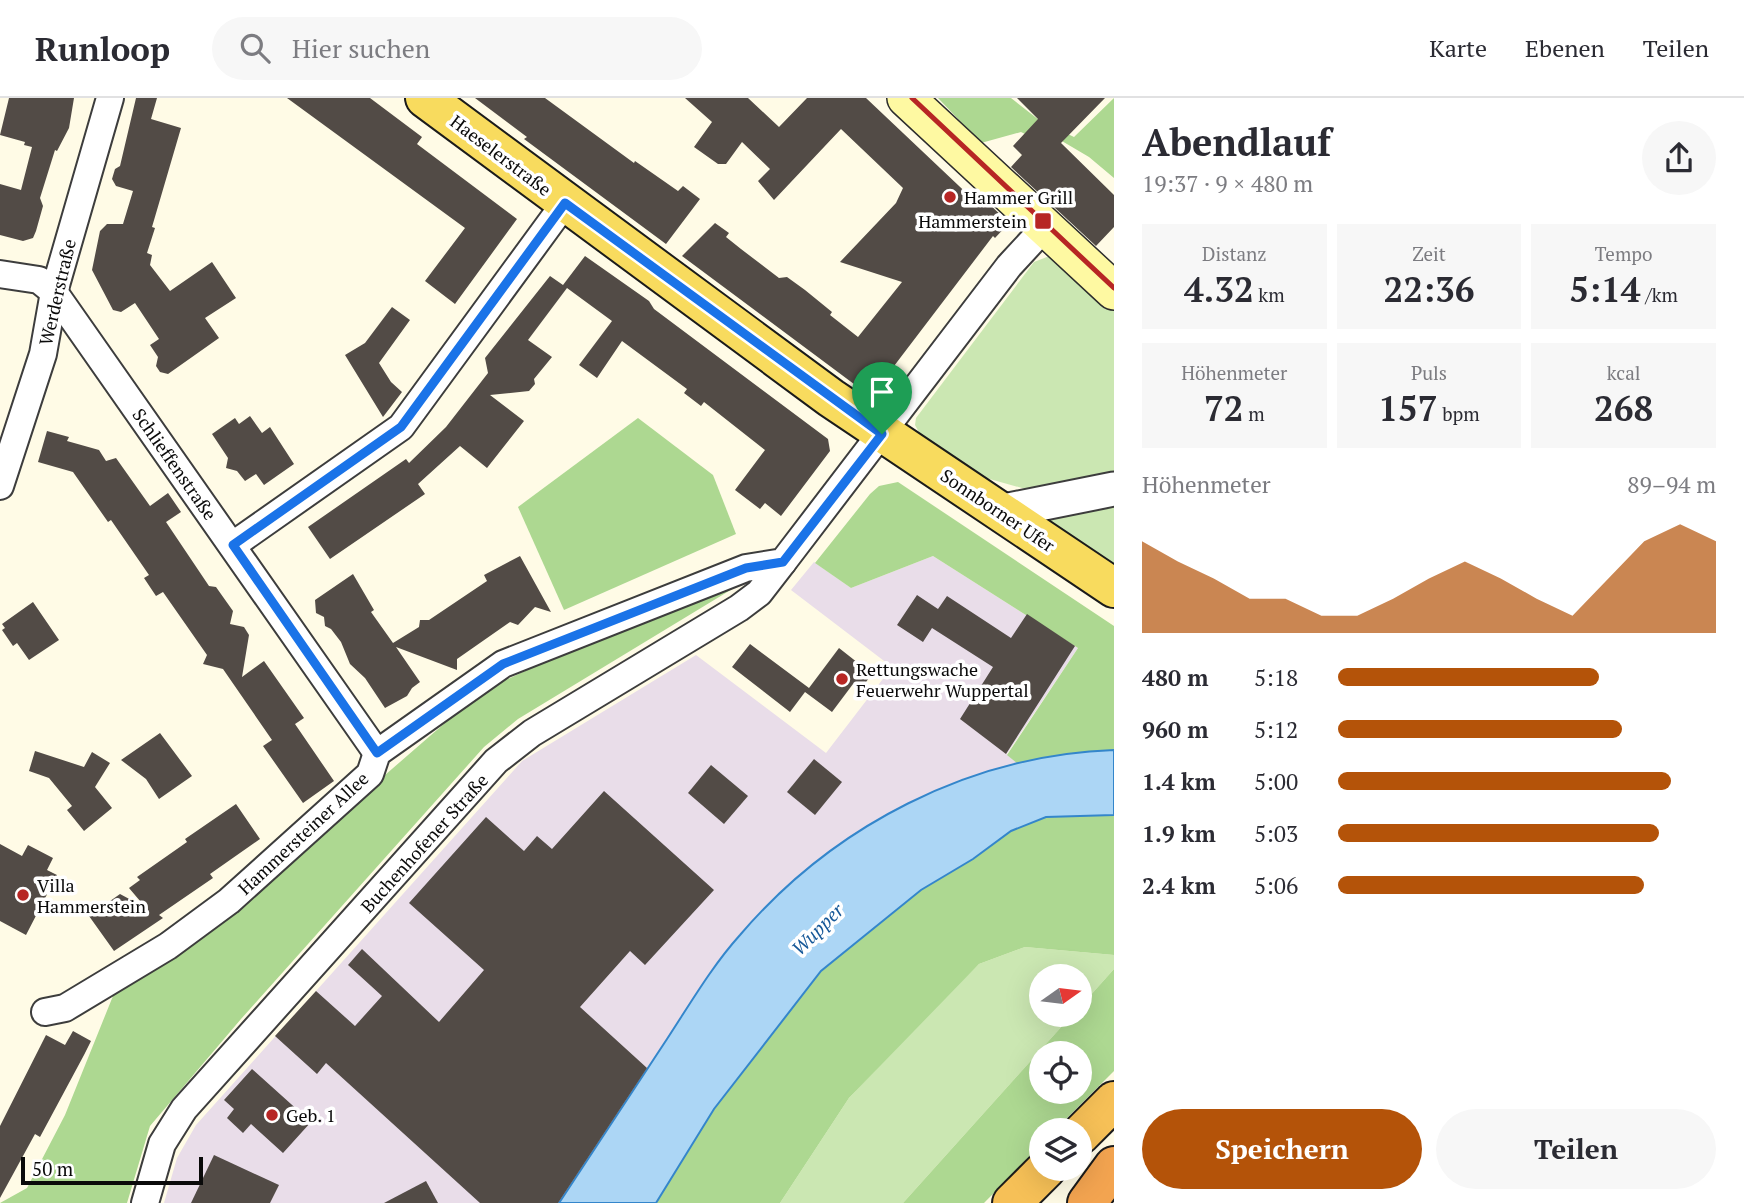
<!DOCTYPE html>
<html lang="de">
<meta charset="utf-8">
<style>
:root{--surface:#fff;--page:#f7f7f7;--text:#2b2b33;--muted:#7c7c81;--line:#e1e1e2;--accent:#b45309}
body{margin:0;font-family:"PT Serif",serif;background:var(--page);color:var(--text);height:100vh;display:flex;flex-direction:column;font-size:26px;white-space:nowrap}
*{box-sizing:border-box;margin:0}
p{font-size:23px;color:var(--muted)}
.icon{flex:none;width:38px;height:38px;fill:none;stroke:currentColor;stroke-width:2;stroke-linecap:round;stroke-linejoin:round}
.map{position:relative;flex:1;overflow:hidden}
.sheet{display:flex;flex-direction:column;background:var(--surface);width:630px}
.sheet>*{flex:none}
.needle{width:46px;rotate:76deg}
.buttons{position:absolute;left:1029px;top:866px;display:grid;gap:14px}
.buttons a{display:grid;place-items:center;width:63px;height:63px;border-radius:50%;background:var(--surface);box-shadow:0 7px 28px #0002;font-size:35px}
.scale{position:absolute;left:21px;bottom:18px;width:182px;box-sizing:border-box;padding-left:7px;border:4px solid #0a0a0a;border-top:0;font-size:19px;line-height:24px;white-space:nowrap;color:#0a0a0a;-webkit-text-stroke:5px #fff;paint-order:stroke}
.pin{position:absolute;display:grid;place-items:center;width:60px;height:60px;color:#fff;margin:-72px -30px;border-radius:50% 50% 50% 0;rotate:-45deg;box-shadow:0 0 7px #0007}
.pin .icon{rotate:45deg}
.round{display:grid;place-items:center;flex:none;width:74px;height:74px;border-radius:37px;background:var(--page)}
.head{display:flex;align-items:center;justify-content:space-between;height:119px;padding:0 28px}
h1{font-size:38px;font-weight:800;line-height:52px}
.stats{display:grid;grid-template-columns:repeat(3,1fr);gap:10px;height:119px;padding:7px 28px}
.stats div{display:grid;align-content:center;border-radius:0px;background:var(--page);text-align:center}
.stats b{font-size:35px;font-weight:800}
.stats small{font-size:19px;font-weight:400}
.stats p{font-size:19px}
.chart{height:196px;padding:14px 28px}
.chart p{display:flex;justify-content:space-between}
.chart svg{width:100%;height:126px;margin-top:7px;fill:var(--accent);opacity:.7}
.button{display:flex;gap:14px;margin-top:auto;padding:14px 28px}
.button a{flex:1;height:80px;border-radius:42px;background:var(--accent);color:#fff;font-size:28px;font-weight:800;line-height:80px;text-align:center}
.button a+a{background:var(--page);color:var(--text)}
ul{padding:0 28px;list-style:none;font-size:23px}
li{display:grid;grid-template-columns:112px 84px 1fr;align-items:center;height:52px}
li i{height:18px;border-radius:9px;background:var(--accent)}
header{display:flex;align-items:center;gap:42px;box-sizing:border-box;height:98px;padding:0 35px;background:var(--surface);border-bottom:2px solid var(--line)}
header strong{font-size:33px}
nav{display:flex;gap:38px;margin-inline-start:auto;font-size:24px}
.search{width:490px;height:63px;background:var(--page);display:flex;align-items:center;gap:18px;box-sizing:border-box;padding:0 24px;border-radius:38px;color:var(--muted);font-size:26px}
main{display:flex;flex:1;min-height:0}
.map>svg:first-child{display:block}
</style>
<header>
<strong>Runloop</strong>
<div class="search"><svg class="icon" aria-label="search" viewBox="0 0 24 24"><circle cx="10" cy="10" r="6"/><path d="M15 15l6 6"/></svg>Hier suchen</div>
<nav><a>Karte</a><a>Ebenen</a><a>Teilen</a></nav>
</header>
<main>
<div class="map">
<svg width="1114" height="1105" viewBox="0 0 1114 1105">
<rect width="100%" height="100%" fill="#fffbe6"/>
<!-- industrial -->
<polygon fill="#e9dde9" points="933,458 1078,550 1007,656 1018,666 959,682 777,796 738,838 704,886 559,1105 164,1105 177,1060 196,1027 522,663 696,557 826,655 892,569 791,492 814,464 851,490"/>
<!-- green -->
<g fill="#cbe7b2">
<polygon points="1052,157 1114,211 1114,379 1029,392 979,378 921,338 915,327 916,320 1034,164"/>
<polygon points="1114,403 1114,470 1043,423 1047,415"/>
<polygon points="1025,849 1114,857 1114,871 1080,909 1080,878 1041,878 1041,917 1072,917 903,1105 780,1105 849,1000 943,901 979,866"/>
</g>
<!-- forest -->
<g fill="#add891" fill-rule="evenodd">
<polygon points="938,0 1011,0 1039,22 1074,39 1114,0 1114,80 1089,59 1050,36 1037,42 1021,34 981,45"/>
<polygon points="638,320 713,377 736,436 564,512 518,409"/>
<polygon points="898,384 1114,528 1114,652 1046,659 1018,666 1007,657 1078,550 933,458 851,490 815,465 870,396 879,388"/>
<polygon points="752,479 518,621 484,649 241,921 150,1028 127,1105 0,1105 27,1090 65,1017 115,893 347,710 468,605 497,586 555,559"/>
<polygon points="1080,716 1114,717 1114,857 1025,849 979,866 849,1000 780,1105 656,1105 714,1011 821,873 921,792 973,761 1011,733 1046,719"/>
<path d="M 1114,871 L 1114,973 L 1055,1032 L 1041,1032 L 1041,1047 L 984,1105 L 903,1105 L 1072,917 L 1080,917 L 1080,909 ZM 1041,956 L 1080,956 L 1080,994 L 1041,994 Z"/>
</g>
<!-- water -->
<path fill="#acd6f5" stroke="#3486cb" stroke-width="2" d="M 1114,652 L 1114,717 L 1046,719 L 1011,733 L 973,761 L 921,792 L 821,873 L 714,1011 L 656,1105 L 559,1105 C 595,1050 631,996 667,941 C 690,906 712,868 740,837 C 833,728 970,657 1114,652 Z"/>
<!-- building -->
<g fill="#524b46">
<polygon points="9,0 74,0 69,30 57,53 55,52 40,100 43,108 36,133 33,140 23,143 0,137 0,86 21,92 32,49 24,47 25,44 0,37"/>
<polygon points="136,0 157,0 151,21 181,30 152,129 155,130 147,155 152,157 150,167 170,193 212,164 236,200 205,220 219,240 168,276 160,274 156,268 158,259 150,247 159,241 135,205 121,214 113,212 92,172 100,133 107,126 123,126 133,93 116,88 112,81 115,71 120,68"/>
<polygon points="287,0 370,0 422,39 417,46 517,121 455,206 425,183 465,130"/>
<polygon points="475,0 545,0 634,65 635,63 678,93 683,88 700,101 666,146 524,41 527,39"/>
<polygon points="685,0 748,0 779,29 807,0 866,0 977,105 982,99 1009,125 995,140 993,138 875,293 866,295 682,158 715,125 729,135 726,139 741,151 779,180 787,179 805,192 832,214 830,217 858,239 902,184 840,164 896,105 903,90 841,31 774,102 758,83 770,71 742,44 726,66 718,66 694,49 712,24"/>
<polygon points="1017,0 1105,0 1061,45 1114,97 1114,129 1096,148 1011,69 1022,57 1013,48 1038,21"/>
<polygon points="585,158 649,203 654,211 828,341 830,353 781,418 765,405 760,411 735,392 765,352 704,304 701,308 684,295 687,291 622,243 597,280 579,267 612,223 567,190 528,242 552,259 534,281 535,286 529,293 490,297 524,323 487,370 460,348 418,386 425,396 330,461 308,429 406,361 409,365 446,329 488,275 485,260 550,178 563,187"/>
<polygon points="392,209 410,222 379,265 391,284 402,294 383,319 345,257 365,245"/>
<polygon points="250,318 262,335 270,329 294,366 264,387 256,376 245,383 237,373 226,370 228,360 212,336 235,320 239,326"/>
<polygon points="47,333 69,339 67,343 99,352 106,363 116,360 150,408 168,395 181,414 166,424 209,488 216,489 233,513 230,526 244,529 249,537 242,579 264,563 304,620 295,626 334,683 303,705 263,648 272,642 223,571 203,566 207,557 163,494 156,498 144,480 149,477 111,422 108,424 73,374 38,364"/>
<polygon points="520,458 551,514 535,509 518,527 510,524 457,561 457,572 396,549 420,584 412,590 407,598 385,610 365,580 350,566 341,544 331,531 325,528 324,519 316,515 315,502 353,476 374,512 371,514 393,545 419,529 420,522 429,522 487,483 484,477"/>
<polygon points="917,497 938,511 947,498 1011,540 1027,516 1075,548 1006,656 960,621 993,569 932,530 923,544 897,527"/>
<polygon points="33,504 59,542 29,562 17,545 13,548 2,532 5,530 2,526"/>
<polygon points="750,546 809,590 839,550 872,576 860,592 853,586 832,614 805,594 790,614 732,569"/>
<polygon points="160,635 192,678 159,701 146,681 121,662"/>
<polygon points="35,653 84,669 92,654 110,665 95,689 112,710 84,733 67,712 72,708 49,680 29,673"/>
<polygon points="814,661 842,684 815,717 787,694"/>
<polygon points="711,667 748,698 724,726 688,695"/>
<polygon points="604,693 714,792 645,867 630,853 580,909 647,970 558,1105 480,1105 326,965 317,976 275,938 316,893 355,928 382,898 348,867 362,851 439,924 484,872 409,805 486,719 524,753 537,738 552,751"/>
<polygon points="236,706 260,741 210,776 213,780 159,817 163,820 114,853 89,818 120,796 146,810 129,790 140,782 137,779 187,744 185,741"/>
<polygon points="0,746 22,758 28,747 53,760 47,772 57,777 26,837 0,823"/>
<polygon points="73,933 91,943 84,957 40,1039 35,1036 0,1100 0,1028 46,937 65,947"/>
<polygon points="252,971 311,1024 283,1055 251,1026 243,1035 227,1020 234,1011 224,1002"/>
<polygon points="214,1057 279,1087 270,1105 191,1105"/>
<polygon points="426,1083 438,1105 384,1105"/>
</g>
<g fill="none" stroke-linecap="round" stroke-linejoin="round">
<defs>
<g id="minor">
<polyline points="0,176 39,182 54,194 377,655"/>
<polyline points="0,388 43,256 54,194 110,0"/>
<polyline points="233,447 401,329 565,105"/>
<polyline points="45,914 65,910 168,848 229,803 370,676 377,655 503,566 746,470 783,464 1009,168 1045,129"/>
<polyline points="145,1105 162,1046 184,1011 496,663 532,635 739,510 759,495 783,464"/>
</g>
<polyline id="tertiary" points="999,414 1114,391"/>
<polyline id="secondary" points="906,0 1114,193"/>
<polyline id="primary" points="425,0 831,300 1114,490"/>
<g id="trunk">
<polyline points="1080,1037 1114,1003"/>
<polyline points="1012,1105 1046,1071"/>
</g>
<polyline id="motorway" points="1087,1105 1114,1068"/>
</defs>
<!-- minor casing -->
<use href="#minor" stroke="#3d3d3d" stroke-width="30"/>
<!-- tertiary casing -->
<use href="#tertiary" stroke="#3d3d3d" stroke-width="37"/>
<!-- secondary casing -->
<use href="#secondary" stroke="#2c2c2c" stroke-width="40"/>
<!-- primary casing -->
<use href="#primary" stroke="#1b1b1b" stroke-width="42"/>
<!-- trunk casing -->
<use href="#trunk" stroke="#1b1b1b" stroke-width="42"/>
<!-- motorway casing -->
<use href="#motorway" stroke="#1b1b1b" stroke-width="42"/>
<!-- minor -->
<use href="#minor" stroke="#fff" stroke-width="26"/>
<!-- tertiary -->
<use href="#tertiary" stroke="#fff" stroke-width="33"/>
<!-- secondary -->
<use href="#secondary" stroke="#fef9a2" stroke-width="37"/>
<!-- primary -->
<use href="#primary" stroke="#f8db5e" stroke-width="38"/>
<!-- trunk -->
<use href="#trunk" stroke="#f6c057" stroke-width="38"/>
<!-- motorway -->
<use href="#motorway" stroke="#f3a450" stroke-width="38"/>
<!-- rail -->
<polyline stroke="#b72624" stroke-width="5" points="912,0 1114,190"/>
</g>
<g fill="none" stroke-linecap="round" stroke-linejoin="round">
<defs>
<polygon id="route" points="565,105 882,336 783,464 746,470 503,566 377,655 233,447 401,329"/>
</defs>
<!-- route casing -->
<use href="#route" stroke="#fff" stroke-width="14"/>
<!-- route -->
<use href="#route" stroke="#1a73e8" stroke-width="9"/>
</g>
<!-- markers -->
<g fill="#b72624" stroke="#fff" stroke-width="2.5">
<circle cx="950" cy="99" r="7"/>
<rect x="1034" y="114" width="18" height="18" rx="3.5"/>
<circle cx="842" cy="581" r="7"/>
<circle cx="23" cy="797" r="7"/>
<circle cx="272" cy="1017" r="7"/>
</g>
<g text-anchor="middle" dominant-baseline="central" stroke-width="7" stroke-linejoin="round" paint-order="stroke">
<!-- street labels -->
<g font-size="18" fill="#0a0a0a" stroke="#fff">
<text transform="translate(501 57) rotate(37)">Haeselerstraße</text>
<text transform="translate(57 194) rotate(-77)">Werderstraße</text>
<text transform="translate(175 366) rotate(55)">Schlieffenstraße</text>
<text transform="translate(998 412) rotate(34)">Sonnborner Ufer</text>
<text transform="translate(303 735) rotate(-43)">Hammersteiner Allee</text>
<text transform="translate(424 745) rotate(-48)">Buchenhofener Straße</text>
</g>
<!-- poi labels -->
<g font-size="18" fill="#0a0a0a" stroke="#fff" text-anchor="start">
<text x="964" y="99">Hammer Grill</text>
<text x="1027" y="123" text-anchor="end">Hammerstein</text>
<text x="856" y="571">Rettungswache<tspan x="856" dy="21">Feuerwehr Wuppertal</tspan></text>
<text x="37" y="787">Villa<tspan x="37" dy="21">Hammerstein</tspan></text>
<text x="286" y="1017">Geb. 1</text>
</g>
<!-- water labels -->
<g font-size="19" font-style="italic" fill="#165898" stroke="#fff">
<text transform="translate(817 831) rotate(-45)">Wupper</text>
</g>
</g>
</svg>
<div class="buttons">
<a><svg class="needle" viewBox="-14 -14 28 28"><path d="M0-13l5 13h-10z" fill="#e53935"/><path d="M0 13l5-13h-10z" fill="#7c7c81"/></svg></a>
<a><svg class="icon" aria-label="locate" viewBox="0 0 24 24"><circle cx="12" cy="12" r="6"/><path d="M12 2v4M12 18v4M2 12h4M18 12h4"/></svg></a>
<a><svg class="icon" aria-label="layers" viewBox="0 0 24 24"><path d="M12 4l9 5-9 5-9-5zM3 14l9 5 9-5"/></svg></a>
</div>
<div class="scale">50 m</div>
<div class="pin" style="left:882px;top:336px;background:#1e9e55"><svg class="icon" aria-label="arrive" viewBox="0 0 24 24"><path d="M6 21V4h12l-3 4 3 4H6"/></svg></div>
</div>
<section class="sheet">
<div class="head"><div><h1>Abendlauf</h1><p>19:37 · 9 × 480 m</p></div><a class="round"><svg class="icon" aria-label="share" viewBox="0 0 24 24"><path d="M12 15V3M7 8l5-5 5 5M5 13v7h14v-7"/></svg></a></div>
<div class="stats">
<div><p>Distanz</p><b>4.32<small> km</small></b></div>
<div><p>Zeit</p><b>22:36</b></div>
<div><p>Tempo</p><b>5:14<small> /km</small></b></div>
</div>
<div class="stats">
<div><p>Höhenmeter</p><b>72<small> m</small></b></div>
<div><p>Puls</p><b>157<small> bpm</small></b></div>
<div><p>kcal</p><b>268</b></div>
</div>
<div class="chart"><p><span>Höhenmeter</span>89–94 m</p>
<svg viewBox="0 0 160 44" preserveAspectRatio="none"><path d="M0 44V12L10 19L20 25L30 32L40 32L50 38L60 38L70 32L80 25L90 19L100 25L110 32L120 38L130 25L140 12L150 6L160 12V44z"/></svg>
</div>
<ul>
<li><b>480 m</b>5:18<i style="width:69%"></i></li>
<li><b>960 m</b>5:12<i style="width:75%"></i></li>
<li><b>1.4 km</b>5:00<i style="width:88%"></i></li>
<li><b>1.9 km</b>5:03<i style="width:85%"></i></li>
<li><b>2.4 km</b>5:06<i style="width:81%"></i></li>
</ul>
<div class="button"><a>Speichern</a><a>Teilen</a></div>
</section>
</main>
